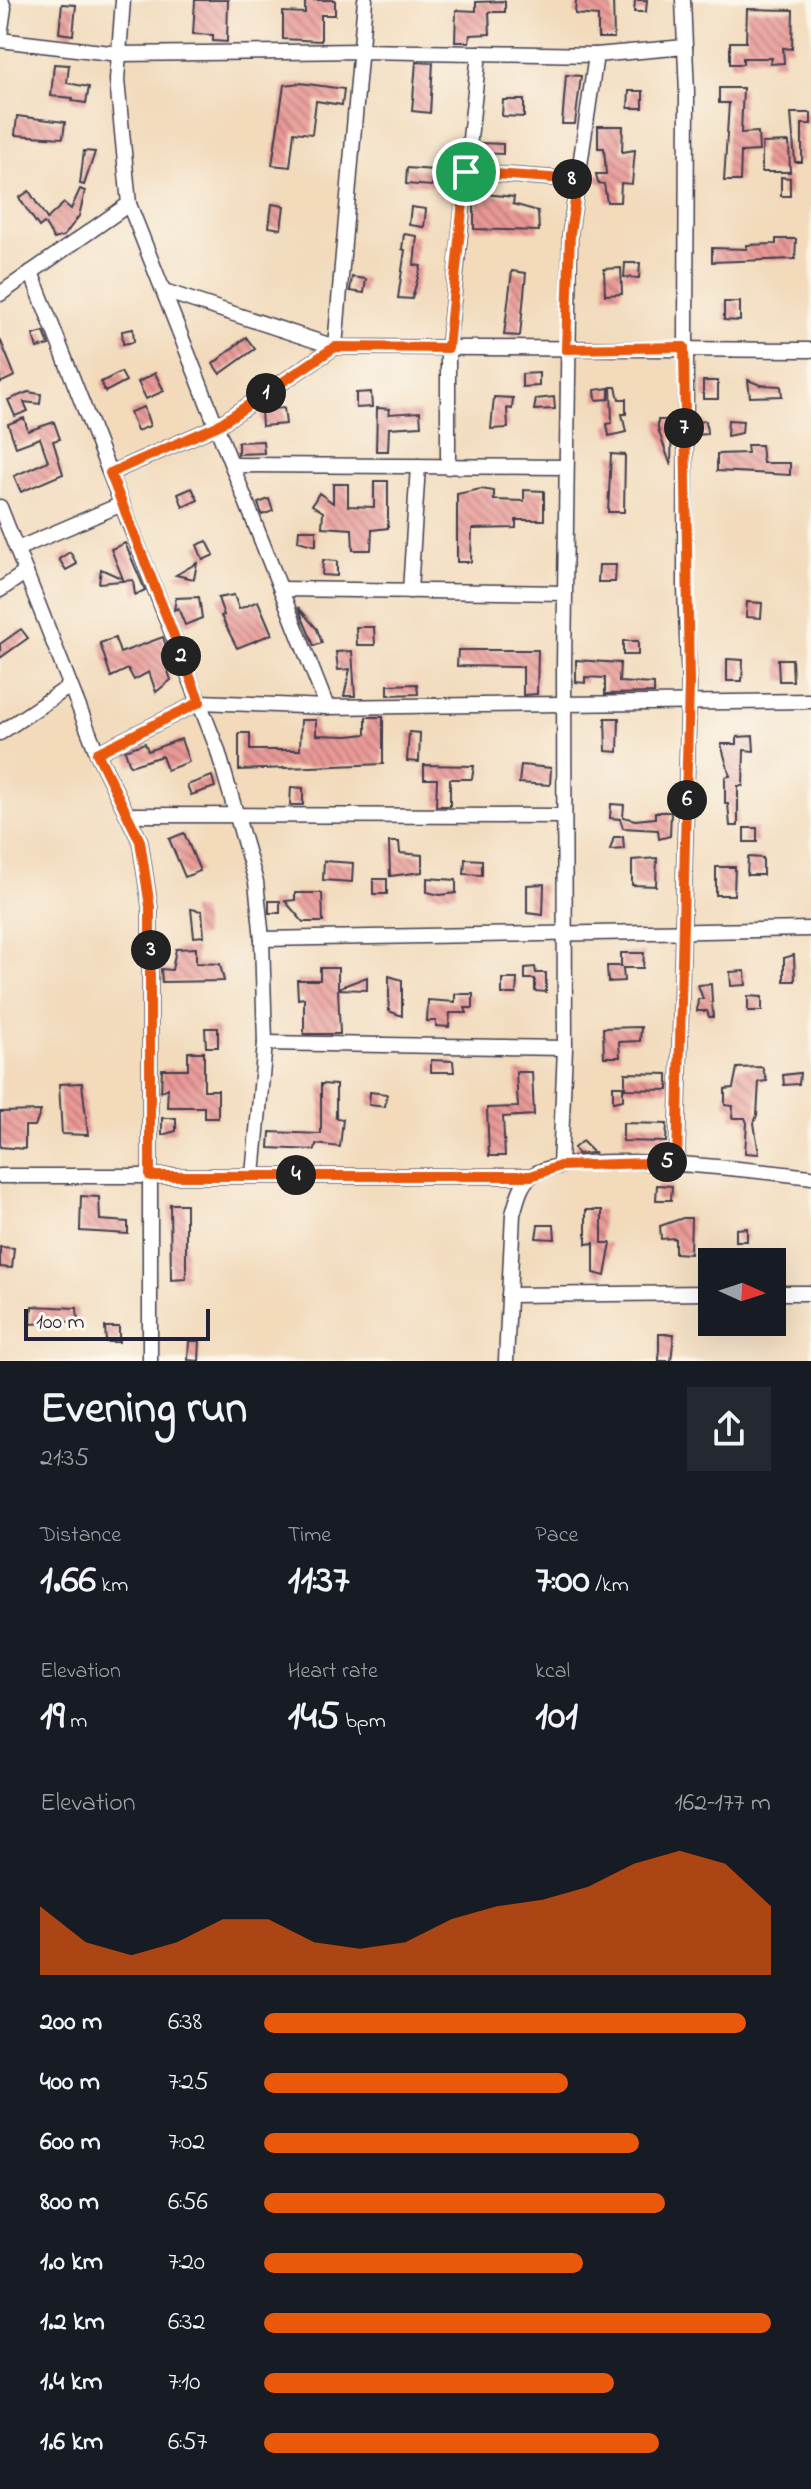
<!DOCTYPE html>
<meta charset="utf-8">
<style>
:root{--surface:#171b24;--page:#242831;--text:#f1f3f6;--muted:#9ea1a6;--accent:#ea580c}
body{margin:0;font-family:"Indie Flower",sans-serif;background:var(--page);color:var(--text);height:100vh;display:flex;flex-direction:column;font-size:30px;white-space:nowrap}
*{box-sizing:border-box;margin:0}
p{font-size:26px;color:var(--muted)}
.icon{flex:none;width:44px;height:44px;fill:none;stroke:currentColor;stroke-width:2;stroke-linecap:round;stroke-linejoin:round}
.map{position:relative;height:1361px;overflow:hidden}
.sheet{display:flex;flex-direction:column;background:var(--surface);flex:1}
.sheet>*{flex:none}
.needle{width:52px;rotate:93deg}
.fabs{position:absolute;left:698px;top:1248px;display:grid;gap:16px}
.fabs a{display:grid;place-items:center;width:88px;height:88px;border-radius:0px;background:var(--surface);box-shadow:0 8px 32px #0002;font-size:40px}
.scale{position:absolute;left:24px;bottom:20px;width:186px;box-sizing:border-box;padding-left:8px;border:4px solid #22223b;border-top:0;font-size:22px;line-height:28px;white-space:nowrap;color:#22223b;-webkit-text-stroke:6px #fbf7ec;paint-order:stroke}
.pin{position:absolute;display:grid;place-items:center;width:68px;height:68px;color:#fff;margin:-34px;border:4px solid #fff;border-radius:50%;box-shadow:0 2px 8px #0007}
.km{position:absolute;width:40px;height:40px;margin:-20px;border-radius:50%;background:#222;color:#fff;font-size:22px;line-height:40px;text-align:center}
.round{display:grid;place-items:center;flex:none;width:84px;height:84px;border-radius:0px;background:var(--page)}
.head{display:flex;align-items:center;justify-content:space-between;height:136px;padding:0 40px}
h1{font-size:44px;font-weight:800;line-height:60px}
.stats{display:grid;grid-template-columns:repeat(3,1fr);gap:12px;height:136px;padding:8px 40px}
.stats div{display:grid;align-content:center}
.stats b{font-size:40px;font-weight:800}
.stats small{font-size:22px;font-weight:400}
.stats p{font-size:22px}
.chart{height:224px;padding:16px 40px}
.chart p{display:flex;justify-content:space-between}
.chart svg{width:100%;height:144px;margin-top:8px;fill:var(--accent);opacity:.7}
ul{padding:0 40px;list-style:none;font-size:26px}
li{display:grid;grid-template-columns:128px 96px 1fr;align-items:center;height:60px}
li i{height:20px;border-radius:10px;background:var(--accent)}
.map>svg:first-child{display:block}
</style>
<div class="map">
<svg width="811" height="1361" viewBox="0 0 811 1361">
<defs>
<pattern id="building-back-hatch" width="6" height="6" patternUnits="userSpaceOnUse" patternTransform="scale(2)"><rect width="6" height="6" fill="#e89996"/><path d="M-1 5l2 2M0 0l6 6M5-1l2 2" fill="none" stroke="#bc7c7c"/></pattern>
</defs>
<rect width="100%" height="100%" fill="#fbf7ec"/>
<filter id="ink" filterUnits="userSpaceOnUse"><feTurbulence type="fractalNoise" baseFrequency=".0125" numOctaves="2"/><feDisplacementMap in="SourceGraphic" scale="16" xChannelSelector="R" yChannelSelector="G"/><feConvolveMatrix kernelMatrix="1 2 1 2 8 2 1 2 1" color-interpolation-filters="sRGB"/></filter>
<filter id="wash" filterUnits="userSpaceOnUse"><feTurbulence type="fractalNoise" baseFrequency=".006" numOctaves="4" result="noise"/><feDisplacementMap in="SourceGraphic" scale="32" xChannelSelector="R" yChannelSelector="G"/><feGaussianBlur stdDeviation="1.8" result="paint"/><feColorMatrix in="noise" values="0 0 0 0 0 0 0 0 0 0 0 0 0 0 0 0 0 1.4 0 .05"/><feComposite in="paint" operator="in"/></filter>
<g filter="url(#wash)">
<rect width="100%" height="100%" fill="#f2dabb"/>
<g id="blocks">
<!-- building -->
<g fill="url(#building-back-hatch)">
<polygon points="195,0 228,0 227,42 213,41 213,35 193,34"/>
<polygon points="305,0 335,0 335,15 321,15 321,41 283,39 283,12 305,13"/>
<polygon points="576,0 613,0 614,38 598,38 598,16 575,14"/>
<polygon points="635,0 647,0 646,12 634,12"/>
<polygon points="505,1 505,12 489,12 490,34 470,35 469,42 455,42 456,10 476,11 476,2"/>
<polygon points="62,4 76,5 73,35 59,33"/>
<polygon points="747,9 793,10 792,49 783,48 784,63 770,64 772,58 743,58 743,64 730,64 730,42 746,42"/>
<polygon points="416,62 433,63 430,113 412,111"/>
<polygon points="54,64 69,65 67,83 89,87 86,103 72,101 73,98 51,96"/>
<polygon points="566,75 581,76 575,124 562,124"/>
<polygon points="300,83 344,89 342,105 316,101 312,134 294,132 290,167 272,165 284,85"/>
<polygon points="719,88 743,88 741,133 758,132 759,151 741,152 740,181 724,181 729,103 719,103"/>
<polygon points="629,91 643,91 643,108 628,108"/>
<polygon points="503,100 524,100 524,117 502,116"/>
<polygon points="791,113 811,113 811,124 802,124 802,162 795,162"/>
<polygon points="17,116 65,122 63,138 15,135"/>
<polygon points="598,126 623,126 622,152 635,150 632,184 621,183 620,202 607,202 604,184 598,183 596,174 606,174 604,148 598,148"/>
<polygon points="789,142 790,172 762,172 762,143"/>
<polygon points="480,143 503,144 503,154 479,153"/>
<polygon points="84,151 95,152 84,185 80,184"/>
<polygon points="407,168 434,170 432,186 406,184"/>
<polygon points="781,177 790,178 790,196 781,196"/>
<polygon points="80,189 85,191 79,216 64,236 54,239 44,223 39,227 19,198 29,191 47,219 64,203 71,209"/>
<polygon points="474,193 514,197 513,204 538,211 539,231 474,229"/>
<polygon points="272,204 284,206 281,229 269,227"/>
<polygon points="411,207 426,209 424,227 409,225"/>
<polygon points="404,234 417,236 414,265 421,266 412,299 398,298 405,250 402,249"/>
<polygon points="776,239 796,239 795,259 712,262 712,248 747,249 747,245 776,244"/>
<polygon points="625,263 640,263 639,278 624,277"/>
<polygon points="621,268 622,294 605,295 604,269"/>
<polygon points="512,271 526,273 520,336 504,335"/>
<polygon points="352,277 366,279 364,293 350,291"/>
<polygon points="724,302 740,302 740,321 724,320"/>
<polygon points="133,329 134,342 123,344 122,331"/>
<polygon points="44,332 49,345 37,348 33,335"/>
<polygon points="246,337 255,349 220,374 213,364"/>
<polygon points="0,339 15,376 0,383"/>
<polygon points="121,372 126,381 105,392 101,382"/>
<polygon points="155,373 164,391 146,399 138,382"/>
<polygon points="539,373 539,386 522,387 522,374"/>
<polygon points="748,380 760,385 781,386 782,396 750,397"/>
<rect x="703" y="381" width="15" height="18"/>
<polygon points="611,387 616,387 619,399 626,399 626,414 622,414 626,432 609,436 607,424 612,423"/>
<polygon points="609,388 609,399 596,400 595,390"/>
<polygon points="28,392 41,394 40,404 24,402 28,411 15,416 8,400"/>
<polygon points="371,392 372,407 356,408 356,393"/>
<polygon points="494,397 513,398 512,409 507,408 508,428 491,429"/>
<polygon points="554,397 555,409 534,410 536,399"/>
<polygon points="144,407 150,426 137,431 130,412"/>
<polygon points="284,408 286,424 262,426 261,410"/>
<polygon points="377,408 390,409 389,414 420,412 421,426 389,428 388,451 376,451"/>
<polygon points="24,418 28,431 54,422 60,439 53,441 63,474 21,492 14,476 48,461 40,438 16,447 8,424"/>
<polygon points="658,420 672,420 671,466 658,429"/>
<polygon points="728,420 743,421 742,433 727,436"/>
<polygon points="706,421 707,434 696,435 696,422"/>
<polygon points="263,441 264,453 238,454 238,442"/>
<polygon points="747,445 761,445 763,463 790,463 790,475 717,471 717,454 748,453"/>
<polygon points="611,454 625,455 624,512 608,512"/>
<polygon points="374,481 388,481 388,528 372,530 371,550 353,550 352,529 322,527 323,512 312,505 319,493 333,503 333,484 348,484 348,506 374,507"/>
<polygon points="192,488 198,500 183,507 178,494"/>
<polygon points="481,489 494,491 494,500 524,501 524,490 544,491 544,520 516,520 516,528 472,529 471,562 457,562 457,494"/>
<polygon points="269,499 273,511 262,515 258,503"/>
<polygon points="299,530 316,530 316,546 298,541"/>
<polygon points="207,541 214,555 203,560 197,545"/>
<polygon points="125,543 145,590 135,595 133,580 99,583 101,569 123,579 111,549"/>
<polygon points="70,552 77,564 66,570 59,559"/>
<polygon points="323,560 337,561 337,576 322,575"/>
<polygon points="197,563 194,579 176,575"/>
<polygon points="599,565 616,565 615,582 598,582"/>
<polygon points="234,595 239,609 258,601 272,634 237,648 221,616 224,615 218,598"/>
<polygon points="199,597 202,618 185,625 178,608 174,610 176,598"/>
<polygon points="747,602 762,603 761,618 746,617"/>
<polygon points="298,607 317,629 322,643 314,646"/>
<polygon points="356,627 374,627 375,645 357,645"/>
<polygon points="21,629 28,638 0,658 0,644"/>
<polygon points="163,637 168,652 162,654 171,680 156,692 149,672 134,680 128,669 111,677 100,643 115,638 120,653"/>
<rect x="623" y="641" width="15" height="14"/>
<polygon points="458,650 538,650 537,694 523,695 523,667 457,666"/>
<polygon points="352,651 355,696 344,696 350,669 338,670 336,652"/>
<polygon points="727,659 743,660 742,681 727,681"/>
<polygon points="778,659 792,659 793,681 779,681"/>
<polygon points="576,660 620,663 619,682 654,684 654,693 605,694 605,678 585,677 585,683 576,682"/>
<polygon points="417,684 418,694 388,695 388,685"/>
<polygon points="366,717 383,717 383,764 239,770 239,733 250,733 250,750 300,750 301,720 316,720 316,735 348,736 366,734"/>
<polygon points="605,718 619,718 618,752 606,751"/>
<polygon points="409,732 420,733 419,762 407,761"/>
<polygon points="753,736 754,751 744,750 743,786 738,786 738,826 730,826 728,804 725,804 725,777 730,776 721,744 737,744 737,737"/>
<polygon points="181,739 189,762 167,770 162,756 130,766 125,750 145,743 148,751"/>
<polygon points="424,765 474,766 472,779 450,779 450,806 436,806 437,779 424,779"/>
<polygon points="521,765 551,768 550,785 519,783"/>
<polygon points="212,776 215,787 191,795 187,785"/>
<polygon points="291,787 303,788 303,805 290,805"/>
<polygon points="611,804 624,805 623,817 635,820 655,818 655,812 671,812 670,836 659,839 658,830 623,828 620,819 610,818"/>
<rect x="744" y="828" width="13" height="14"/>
<polygon points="184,833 200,871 185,877 169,839"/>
<polygon points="614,837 623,837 624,849 610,850"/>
<polygon points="389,842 399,842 400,853 422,855 422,872 390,876"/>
<polygon points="748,857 763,858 763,875 747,875"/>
<polygon points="657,858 656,886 632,885 632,860"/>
<polygon points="465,859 482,860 482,875 464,874"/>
<polygon points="324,861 353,863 352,882 323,880"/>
<polygon points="716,867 735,867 734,895 716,895"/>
<polygon points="427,878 456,880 456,893 440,895 427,892"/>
<rect x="373" y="879" width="14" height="15"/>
<polygon points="544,884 543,915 527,913 527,885"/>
<polygon points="295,893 322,893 323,922 303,922 285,901 295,900"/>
<rect x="269" y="901" width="11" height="12"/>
<polygon points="191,909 202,911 204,936 194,937"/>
<polygon points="196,948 196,963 220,964 224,981 162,982 161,969 172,970 176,949"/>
<polygon points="621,953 644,953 643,968 623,968 624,981 608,982 607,966 621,966"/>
<polygon points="794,955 795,981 784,981 784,958"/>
<polygon points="535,967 536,973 546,973 546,992 535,991 535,979 525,979 525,968"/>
<polygon points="320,968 338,968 338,988 367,977 367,990 338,989 340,1034 304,1034 304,998 298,999 297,980 320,980"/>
<polygon points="745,971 746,985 731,986 730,972"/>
<polygon points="389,976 402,980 402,1016 389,1011"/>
<polygon points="502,979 517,979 516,994 502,994"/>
<polygon points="711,984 713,1017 709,1017 707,1011 697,1011 698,999 703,999 698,985"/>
<polygon points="455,994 473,994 473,1008 465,1008 467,1013 450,1013 449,1027 436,1026 436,1021 427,1021 428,1000 455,1002"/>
<polygon points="748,996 762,997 762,1011 748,1011"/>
<polygon points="641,1027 640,1041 619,1042 620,1057 604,1057 603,1028"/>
<polygon points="205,1028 218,1028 218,1047 206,1047"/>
<polygon points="188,1052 204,1052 204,1090 218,1090 218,1118 204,1118 204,1107 167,1107 168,1088 161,1092 162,1069 188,1069"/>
<polygon points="431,1060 453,1061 454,1072 431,1072"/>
<polygon points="762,1067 767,1081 759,1082 757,1115 754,1123 759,1154 745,1153 747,1123 745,1118 732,1118 733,1106 725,1105 725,1089 733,1088 737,1068"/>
<polygon points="516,1072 532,1072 534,1115 503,1117 505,1156 489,1156 487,1108 518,1107"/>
<polygon points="625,1073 668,1074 668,1090 625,1089"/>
<polygon points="800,1073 799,1084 784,1085 783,1075"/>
<polygon points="82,1083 88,1135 62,1134 59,1084"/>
<polygon points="321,1084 336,1085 336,1118 343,1119 340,1147 316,1144 315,1150 269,1148 270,1132 321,1134"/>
<polygon points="613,1086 623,1086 623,1100 613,1102"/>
<polygon points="370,1092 387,1094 385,1107 369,1105"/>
<polygon points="41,1111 35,1126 25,1126 25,1149 0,1147 0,1112"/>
<polygon points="162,1118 176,1118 176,1131 162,1135"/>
<polygon points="623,1123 667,1124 666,1142 623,1141"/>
<polygon points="582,1141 594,1153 577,1154 574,1148"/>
<polygon points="657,1185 672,1186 671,1200 656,1200"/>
<polygon points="81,1196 99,1197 100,1220 128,1222 128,1234 80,1231"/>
<polygon points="170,1204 186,1204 186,1279 171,1280"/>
<polygon points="586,1210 602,1210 602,1243 611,1243 605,1276 594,1273 594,1243 586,1244"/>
<polygon points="683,1218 691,1218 690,1254 675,1253 675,1238 661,1239 660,1226"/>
<polygon points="538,1225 554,1225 555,1239 536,1238"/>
<polygon points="747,1228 747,1241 736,1241 736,1229"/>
<polygon points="0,1247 14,1248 12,1268 0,1267"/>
<polygon points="32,1306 77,1308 78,1321 31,1324"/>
<polygon points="105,1327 119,1327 119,1342 106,1342"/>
<polygon points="659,1334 674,1334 671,1361 659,1361"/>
<polygon points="189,1341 200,1341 199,1361 188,1360"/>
</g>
</g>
</g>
<g filter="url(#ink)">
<use href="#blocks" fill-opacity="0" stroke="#413e4e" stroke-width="2"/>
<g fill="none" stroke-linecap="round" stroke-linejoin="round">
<defs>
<g id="street">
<polyline points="0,36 4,8 1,0"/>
<polyline points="0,40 119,54 360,51 596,55"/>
<polyline points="466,172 578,180"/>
<polyline points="129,204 327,707"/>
<polyline points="31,272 217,748 256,882 262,939 265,1043 253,1175"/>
<polyline points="164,291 335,347 811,350"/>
<polyline points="0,294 129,204 117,80 123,0"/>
<polyline points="232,465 565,467"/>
<polyline points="448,467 448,348 479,53"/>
<polyline points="110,473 217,426 335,347 365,0"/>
<polyline points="0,507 97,753 140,841 150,907 150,1361"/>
<polyline points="17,549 122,504"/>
<polyline points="281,589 564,593"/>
<polyline points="0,590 26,572"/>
<polyline points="410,591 418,466"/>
<polyline points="0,733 70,686"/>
<polyline points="97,753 200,702 327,707 811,701"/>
<polyline points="129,815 564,816"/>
<polyline points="262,939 811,929"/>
<polyline points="265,1043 565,1048"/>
<polyline points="677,1162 689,683 685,588 687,93 683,0"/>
<polyline points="560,1166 565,1048 564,665 570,234 596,55 685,47"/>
<polyline points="0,1176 531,1176"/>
<polyline points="772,1293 811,1293"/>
<polyline points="509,1295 712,1293"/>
<path d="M 506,1361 L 513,1214 C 517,1201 520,1184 531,1176 C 571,1147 758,1171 811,1177"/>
</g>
</defs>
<!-- street casing -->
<use href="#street" stroke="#413e4e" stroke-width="17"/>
<!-- street -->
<use href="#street" stroke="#fff" stroke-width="14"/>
</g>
</g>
<g fill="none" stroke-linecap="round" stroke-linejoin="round" filter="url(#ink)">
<defs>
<polygon id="route" points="466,172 578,180 570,234 566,349 684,347 689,683 677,1162 560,1166 531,1176 150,1176 150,907 140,841 97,753 200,702 110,473 217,426 335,347 448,348"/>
</defs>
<!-- route casing -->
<use href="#route" stroke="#fff" stroke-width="16"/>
<!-- route -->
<use href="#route" stroke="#ea580c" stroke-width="10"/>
</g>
</svg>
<div class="fabs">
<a><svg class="needle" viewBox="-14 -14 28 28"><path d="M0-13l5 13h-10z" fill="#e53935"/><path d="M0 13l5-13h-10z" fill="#9ea1a6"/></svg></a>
</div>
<div class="scale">100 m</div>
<div class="pin" style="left:466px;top:172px;background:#1e9e55"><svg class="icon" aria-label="arrive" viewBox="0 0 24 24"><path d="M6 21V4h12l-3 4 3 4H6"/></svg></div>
<b class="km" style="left:266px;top:393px">1</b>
<b class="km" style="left:181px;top:656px">2</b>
<b class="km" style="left:151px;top:950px">3</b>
<b class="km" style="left:296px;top:1175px">4</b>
<b class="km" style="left:667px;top:1162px">5</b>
<b class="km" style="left:687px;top:800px">6</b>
<b class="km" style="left:684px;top:428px">7</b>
<b class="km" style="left:572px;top:179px">8</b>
</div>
<section class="sheet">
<div class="head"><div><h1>Evening run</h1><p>21:35</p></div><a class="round"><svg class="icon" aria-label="share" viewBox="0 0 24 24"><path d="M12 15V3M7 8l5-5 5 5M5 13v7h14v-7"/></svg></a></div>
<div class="stats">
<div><p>Distance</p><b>1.66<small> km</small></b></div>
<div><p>Time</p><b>11:37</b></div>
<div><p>Pace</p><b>7:00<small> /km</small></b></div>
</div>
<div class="stats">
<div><p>Elevation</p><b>19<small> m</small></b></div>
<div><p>Heart rate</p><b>145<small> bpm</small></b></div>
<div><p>kcal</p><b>101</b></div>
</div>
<div class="chart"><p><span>Elevation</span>162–177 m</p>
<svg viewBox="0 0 160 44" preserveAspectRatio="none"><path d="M0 44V23L10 34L20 38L30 34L40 27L50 27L60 34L70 36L80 34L90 27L100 23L110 21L120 17L130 10L140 6L150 10L160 23V44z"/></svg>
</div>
<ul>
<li><b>200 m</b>6:38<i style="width:95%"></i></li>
<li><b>400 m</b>7:25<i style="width:60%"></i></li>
<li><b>600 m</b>7:02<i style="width:74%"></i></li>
<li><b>800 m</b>6:56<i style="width:79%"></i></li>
<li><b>1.0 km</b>7:20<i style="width:63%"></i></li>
<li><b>1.2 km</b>6:32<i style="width:100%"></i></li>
<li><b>1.4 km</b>7:10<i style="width:69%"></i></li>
<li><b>1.6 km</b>6:57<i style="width:78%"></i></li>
</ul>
</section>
